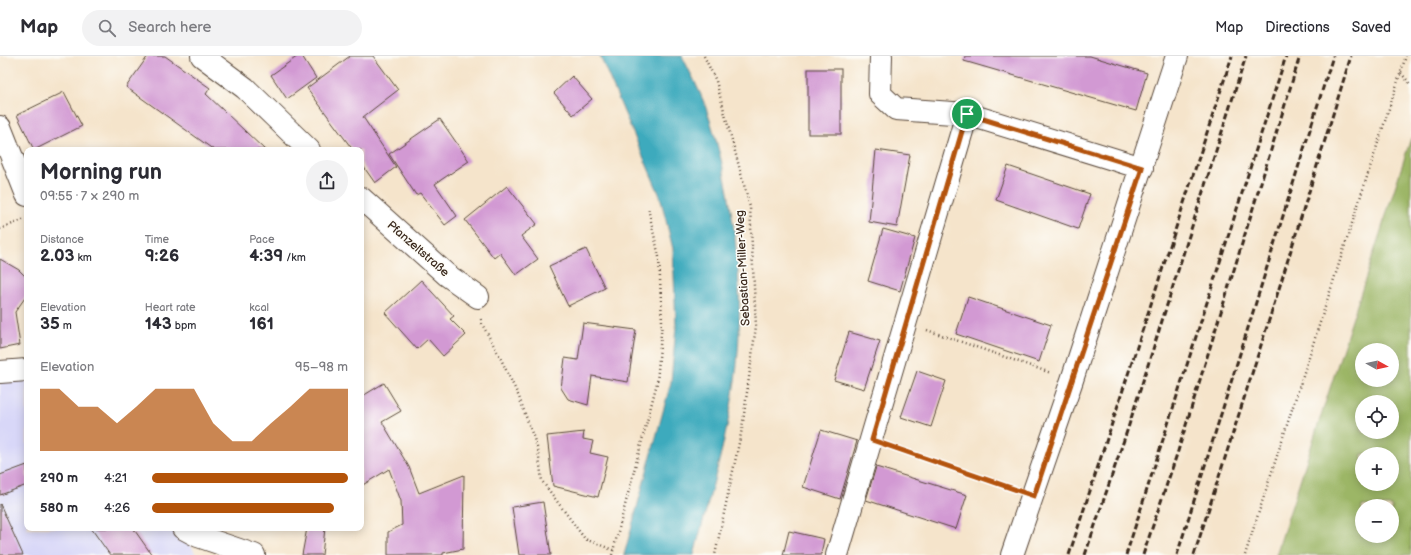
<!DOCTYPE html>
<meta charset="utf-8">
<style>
:root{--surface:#fff;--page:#f2f2f3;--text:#2b2b33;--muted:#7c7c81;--line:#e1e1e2;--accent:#b45309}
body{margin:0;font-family:"Balsamiq Sans",sans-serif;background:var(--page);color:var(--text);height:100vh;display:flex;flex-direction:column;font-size:15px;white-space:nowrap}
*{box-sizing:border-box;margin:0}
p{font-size:13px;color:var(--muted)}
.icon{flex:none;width:22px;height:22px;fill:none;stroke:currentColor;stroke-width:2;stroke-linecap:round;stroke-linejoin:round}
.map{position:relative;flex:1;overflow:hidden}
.drawer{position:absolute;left:24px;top:91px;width:340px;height:384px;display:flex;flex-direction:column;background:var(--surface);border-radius:8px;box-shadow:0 2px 10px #0003}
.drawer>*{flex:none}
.needle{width:26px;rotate:98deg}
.controls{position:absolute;left:1355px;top:287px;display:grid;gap:8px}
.controls a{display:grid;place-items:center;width:44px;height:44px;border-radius:50%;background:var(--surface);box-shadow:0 2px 10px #0003;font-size:20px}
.pin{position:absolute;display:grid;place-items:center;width:34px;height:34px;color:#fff;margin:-17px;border:2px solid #fff;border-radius:50%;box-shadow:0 1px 4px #0007}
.round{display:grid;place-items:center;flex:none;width:42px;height:42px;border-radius:21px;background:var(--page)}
.overview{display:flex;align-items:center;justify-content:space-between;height:68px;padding:0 16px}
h1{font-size:22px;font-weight:700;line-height:30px}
.figures{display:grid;grid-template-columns:repeat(3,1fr);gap:6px;height:68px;padding:4px 16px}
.figures div{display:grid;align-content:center}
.figures b{font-size:17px;font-weight:700}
.figures small{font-size:11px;font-weight:400}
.figures p{font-size:11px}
.chart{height:112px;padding:8px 16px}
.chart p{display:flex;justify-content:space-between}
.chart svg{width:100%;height:72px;margin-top:4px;fill:var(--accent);opacity:.7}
ul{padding:0 16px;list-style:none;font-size:13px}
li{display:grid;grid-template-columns:64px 48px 1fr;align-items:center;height:30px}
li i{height:10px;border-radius:5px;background:var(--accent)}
header{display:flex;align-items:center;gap:24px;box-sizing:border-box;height:56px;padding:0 20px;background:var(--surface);border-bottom:1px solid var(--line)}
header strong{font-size:19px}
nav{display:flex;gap:22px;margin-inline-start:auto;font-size:14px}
.search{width:280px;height:36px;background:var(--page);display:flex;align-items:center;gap:10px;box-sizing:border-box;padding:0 14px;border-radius:22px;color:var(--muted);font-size:15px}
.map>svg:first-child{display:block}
</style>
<header>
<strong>Map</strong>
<div class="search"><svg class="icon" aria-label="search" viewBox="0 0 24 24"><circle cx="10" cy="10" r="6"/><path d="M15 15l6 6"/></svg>Search here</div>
<nav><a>Map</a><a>Directions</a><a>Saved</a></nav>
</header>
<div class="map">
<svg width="1411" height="499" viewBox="0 0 1411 499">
<rect width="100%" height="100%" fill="#fdfcf7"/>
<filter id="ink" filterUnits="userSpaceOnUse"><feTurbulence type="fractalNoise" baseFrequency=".025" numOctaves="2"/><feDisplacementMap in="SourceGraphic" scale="8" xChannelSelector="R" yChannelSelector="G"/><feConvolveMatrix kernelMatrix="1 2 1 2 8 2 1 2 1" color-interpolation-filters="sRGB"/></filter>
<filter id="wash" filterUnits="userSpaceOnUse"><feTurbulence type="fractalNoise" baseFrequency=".012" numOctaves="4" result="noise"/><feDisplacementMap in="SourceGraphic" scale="16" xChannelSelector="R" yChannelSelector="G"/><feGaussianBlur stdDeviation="0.9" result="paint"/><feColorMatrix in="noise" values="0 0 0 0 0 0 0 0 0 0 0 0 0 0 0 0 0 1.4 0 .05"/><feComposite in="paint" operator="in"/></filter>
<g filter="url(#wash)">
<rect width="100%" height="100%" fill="#f5e4cb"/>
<!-- built -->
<polygon fill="#d8d7f8" points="27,308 27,472 182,472 196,499 0,499 0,310"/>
<!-- forest -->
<path fill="#9cb666" stroke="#6c7042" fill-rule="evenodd" d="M 1411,82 L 1411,499 L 1276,499 ZM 1362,294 L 1392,294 L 1392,324 L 1362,324 ZM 1362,346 L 1392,346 L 1392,376 L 1362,376 ZM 1362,398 L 1392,398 L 1392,428 L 1362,428 ZM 1362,450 L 1392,450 L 1392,480 L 1362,480 Z"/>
<!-- water -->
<path fill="#3eaabd" stroke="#3c6a6e" d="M 600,0 L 682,0 C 690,16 699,33 705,49 C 734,131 747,239 735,325 C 727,384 709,442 694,499 L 624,499 L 671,326 L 676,271 L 673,193 L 660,140 Z"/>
<g id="blocks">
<!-- building -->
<g fill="#d299d3">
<polygon points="148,0 165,0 210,32 206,38 265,94 214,94 126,31"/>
<polygon points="298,0 302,0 316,22 287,43 271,19"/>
<polygon points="350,0 373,0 398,34 363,61 396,111 375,127 361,107 361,94 353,94 307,32"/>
<polygon points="965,0 1090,0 1147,17 1136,55 964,5"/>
<rect x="808" y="13" width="33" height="65"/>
<polygon points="572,20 592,43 573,59 554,37"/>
<polygon points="64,36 82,70 34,94 17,59"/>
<polygon points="440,63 469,105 435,128 457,160 445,169 420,137 416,139 389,98"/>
<polygon points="876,94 910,99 897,171 869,166"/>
<polygon points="1008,110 1090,138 1078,173 996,144"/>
<polygon points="507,130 537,168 521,180 538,203 516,219 500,197 494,202 465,164"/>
<polygon points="883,173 915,182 900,235 868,225"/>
<polygon points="586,193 605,232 568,250 549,210"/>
<polygon points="0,203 19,214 27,222 27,239 15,256 20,289 0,293"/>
<polygon points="421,224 454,260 450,263 466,279 443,300 428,283 417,293 385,257"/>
<polygon points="968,241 1051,269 1039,306 956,278"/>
<polygon points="583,267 636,274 628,326 592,320 588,349 568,343 561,332 565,302 578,304"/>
<polygon points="849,276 880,285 864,333 834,324"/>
<polygon points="917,315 946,325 931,371 901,361"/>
<polygon points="384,327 401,355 382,366 409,411 419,437 464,419 463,493 443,497 443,499 388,499 388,476 402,469 401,445 389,413 361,430 361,341"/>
<polygon points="821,374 857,385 840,443 803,431"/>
<polygon points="584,376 583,383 593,385 590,397 608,401 598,441 553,430 547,380"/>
<polygon points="27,409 27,429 0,439 0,419"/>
<polygon points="876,411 967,439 956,473 866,444"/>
<polygon points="543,446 551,499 519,499 512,451"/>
<polygon points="0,448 23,499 0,499"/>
<polygon points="91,472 133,472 152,499 110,499"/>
<polygon points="307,472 325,472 322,499 302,499"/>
<polygon points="789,475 824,483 821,499 783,499"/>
</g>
</g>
</g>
<g filter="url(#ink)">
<use href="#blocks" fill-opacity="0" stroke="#574638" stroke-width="1"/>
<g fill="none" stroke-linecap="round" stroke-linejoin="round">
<defs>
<g id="minor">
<polyline points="202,0 245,32 309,94"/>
<polyline points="881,0 880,38 896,53 967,58 1142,112"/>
<polyline points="0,71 27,139"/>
<polyline points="361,142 447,219 478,241"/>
<polyline points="0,316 27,314"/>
<polyline points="183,472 198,480 254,499"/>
<polyline points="837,499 967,58"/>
<polyline points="1012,499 1072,324 1177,0"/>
</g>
</defs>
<!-- minor casing -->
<use href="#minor" stroke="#574638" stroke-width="24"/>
<!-- path -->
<g stroke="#574638" stroke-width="2.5" stroke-dasharray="1 3" stroke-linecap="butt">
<polyline points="704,0 716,25 750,151 756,270 742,373 715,499"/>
<polyline points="1401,17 1411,29"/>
<polyline points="0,173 25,163"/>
<polyline points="481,263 482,268 499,299 519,341 538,394 542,425 585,483 613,494"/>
<polyline points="927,274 1051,317"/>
<polyline points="893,391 1011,432"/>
<polyline points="612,499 657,327 662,265 659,201 648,152"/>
<polyline points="1245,499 1406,0"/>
</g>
<!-- minor -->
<use href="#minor" stroke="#fff" stroke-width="22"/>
<!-- rail -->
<g stroke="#3b2a1e" stroke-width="3" stroke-dasharray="6 3" stroke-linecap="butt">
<polyline points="1069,499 1232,0"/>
<polyline points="1085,499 1128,372 1246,0"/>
<polyline points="1126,499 1286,0"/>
<polyline points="1143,499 1178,395 1300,0"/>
<polyline points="1177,499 1333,0"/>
<polyline points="1194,499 1277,239 1351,0"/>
</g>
</g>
</g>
<g fill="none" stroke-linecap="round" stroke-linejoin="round" filter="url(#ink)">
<defs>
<polygon id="route" points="967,58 1142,112 1034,440 872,384"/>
</defs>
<!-- route casing -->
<use href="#route" stroke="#fff" stroke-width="8"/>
<!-- route -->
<use href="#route" stroke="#b45309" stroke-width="5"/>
</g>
<g text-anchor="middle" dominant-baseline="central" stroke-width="3" stroke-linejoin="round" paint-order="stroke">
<!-- street labels -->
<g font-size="12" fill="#3b2a1e" stroke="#fdfcf7">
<text transform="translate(418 193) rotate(41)">Pfanzeltstraße</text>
<text transform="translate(743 212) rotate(-93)">Sebastian-Miller-Weg</text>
</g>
</g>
</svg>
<div class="controls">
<a><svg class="needle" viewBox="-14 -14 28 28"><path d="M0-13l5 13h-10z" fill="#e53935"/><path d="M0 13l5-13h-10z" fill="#7c7c81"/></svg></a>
<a><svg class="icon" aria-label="locate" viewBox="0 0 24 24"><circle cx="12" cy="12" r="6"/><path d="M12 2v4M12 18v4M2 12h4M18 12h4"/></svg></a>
<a>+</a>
<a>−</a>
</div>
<div class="pin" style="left:967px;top:58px;background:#1e9e55"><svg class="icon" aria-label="arrive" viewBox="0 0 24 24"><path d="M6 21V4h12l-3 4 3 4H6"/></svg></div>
<section class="drawer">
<div class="overview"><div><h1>Morning run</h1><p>09:55 · 7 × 290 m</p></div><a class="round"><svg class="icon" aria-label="share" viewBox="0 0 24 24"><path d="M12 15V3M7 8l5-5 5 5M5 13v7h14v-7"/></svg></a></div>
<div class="figures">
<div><p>Distance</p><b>2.03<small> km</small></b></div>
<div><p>Time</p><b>9:26</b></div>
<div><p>Pace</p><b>4:39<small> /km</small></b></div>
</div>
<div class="figures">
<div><p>Elevation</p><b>35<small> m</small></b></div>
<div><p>Heart rate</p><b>143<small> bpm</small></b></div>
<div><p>kcal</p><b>161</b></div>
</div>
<div class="chart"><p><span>Elevation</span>95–98 m</p>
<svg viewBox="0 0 160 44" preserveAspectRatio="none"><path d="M0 44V6L10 6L20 17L30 17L40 27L50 17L60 6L70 6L80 6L90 27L100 38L110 38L120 27L130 17L140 6L150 6L160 6V44z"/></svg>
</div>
<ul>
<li><b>290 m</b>4:21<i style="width:100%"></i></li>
<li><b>580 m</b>4:26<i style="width:93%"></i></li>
</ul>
</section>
</div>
